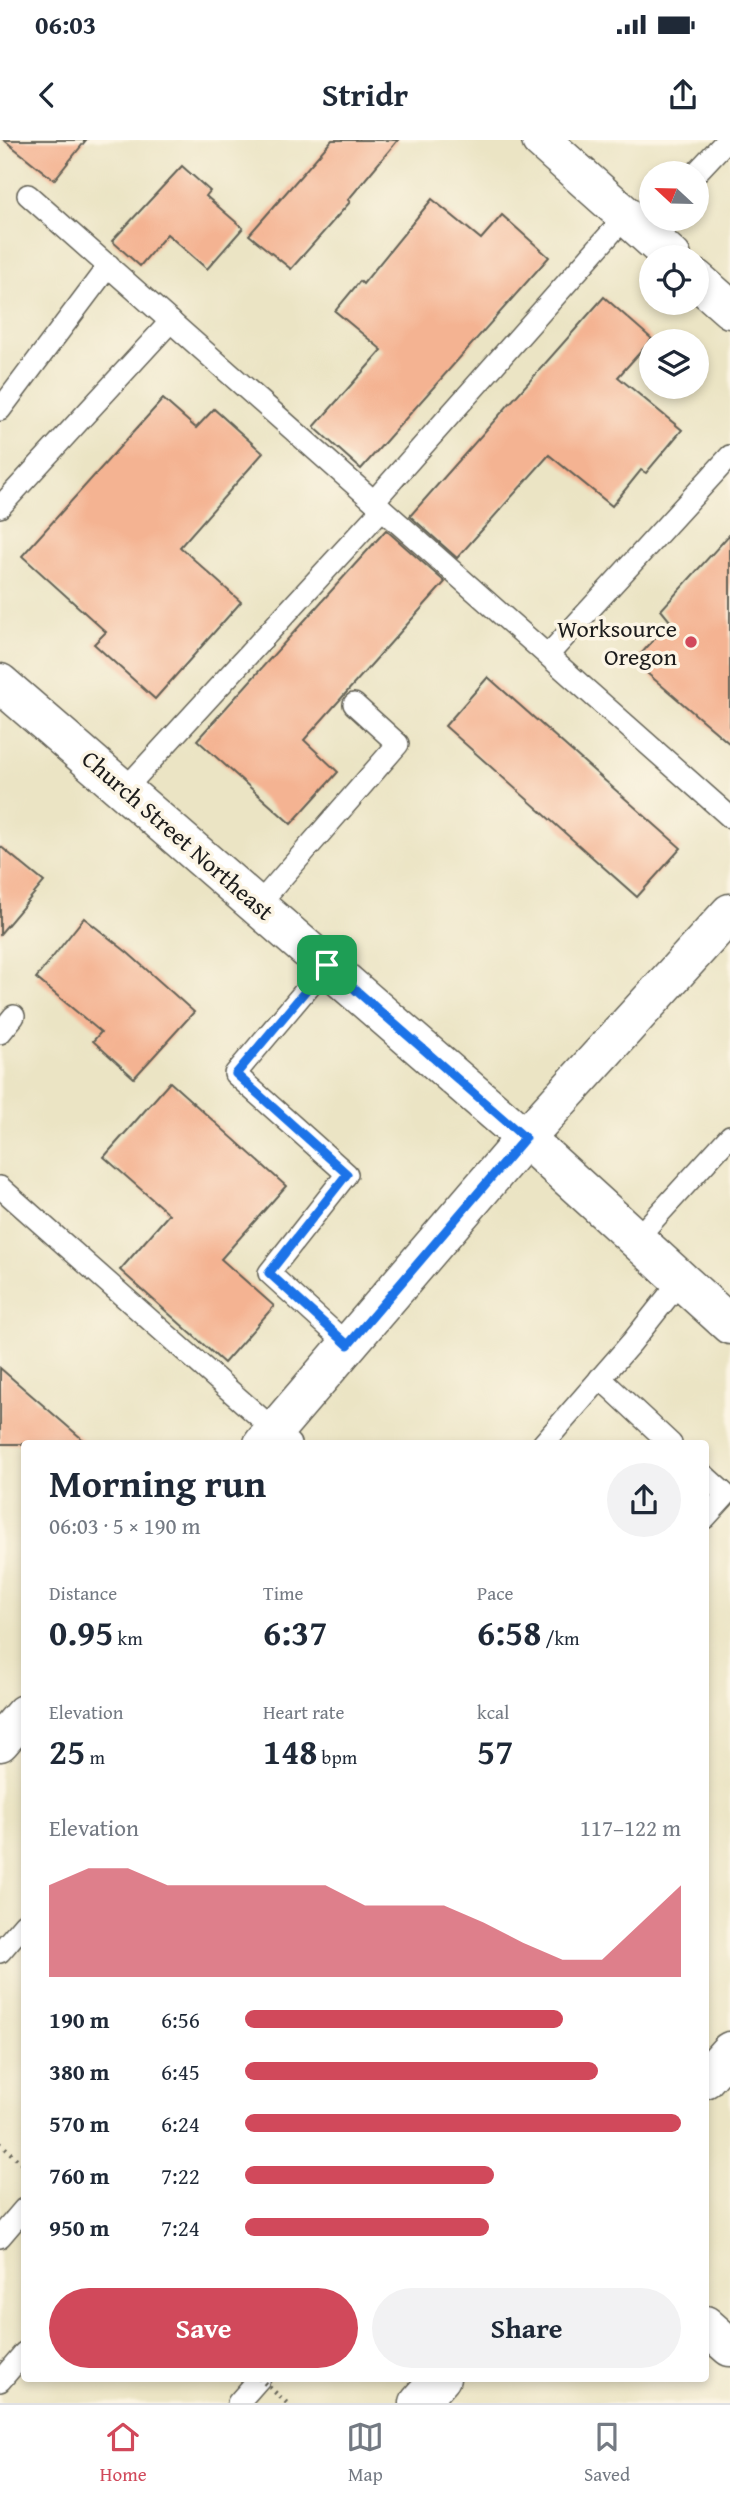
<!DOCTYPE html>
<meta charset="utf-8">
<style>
:root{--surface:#fff;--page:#f2f2f3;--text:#1f2937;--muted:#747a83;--line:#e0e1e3;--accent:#d1495b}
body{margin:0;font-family:"Gentium Book Plus",serif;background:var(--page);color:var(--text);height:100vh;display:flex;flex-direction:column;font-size:26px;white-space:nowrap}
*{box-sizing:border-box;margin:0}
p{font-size:23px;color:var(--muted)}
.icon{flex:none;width:38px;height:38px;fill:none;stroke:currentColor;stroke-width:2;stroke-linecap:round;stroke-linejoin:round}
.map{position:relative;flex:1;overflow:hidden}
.sheet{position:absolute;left:21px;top:1300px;width:688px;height:942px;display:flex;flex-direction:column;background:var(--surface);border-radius:7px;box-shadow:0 4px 10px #0003}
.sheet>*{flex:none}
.needle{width:46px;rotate:292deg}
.controls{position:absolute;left:639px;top:21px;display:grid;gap:14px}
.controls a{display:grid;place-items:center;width:70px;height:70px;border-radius:50%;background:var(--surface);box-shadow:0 4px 10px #0003;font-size:35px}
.pin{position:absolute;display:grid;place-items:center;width:60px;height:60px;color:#fff;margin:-30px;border-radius:14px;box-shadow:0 4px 10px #0006}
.round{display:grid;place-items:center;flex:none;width:74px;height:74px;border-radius:37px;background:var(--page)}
.summary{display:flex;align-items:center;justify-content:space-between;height:119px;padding:0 28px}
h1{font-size:38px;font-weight:600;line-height:52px}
.metrics{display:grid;grid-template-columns:repeat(3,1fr);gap:10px;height:119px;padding:7px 28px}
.metrics div{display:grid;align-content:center}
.metrics b{font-size:35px;font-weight:600}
.metrics small{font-size:19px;font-weight:400}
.metrics p{font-size:19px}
.chart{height:196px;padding:14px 28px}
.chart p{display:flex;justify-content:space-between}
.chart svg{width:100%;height:126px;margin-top:7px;fill:var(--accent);opacity:.7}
.cta{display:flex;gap:14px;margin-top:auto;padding:14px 28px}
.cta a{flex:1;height:80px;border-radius:42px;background:var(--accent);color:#fff;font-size:28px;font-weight:600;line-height:80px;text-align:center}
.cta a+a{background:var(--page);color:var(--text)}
ul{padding:0 28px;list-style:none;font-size:23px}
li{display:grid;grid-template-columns:112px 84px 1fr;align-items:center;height:52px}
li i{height:18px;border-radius:9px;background:var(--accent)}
.status{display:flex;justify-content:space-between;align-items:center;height:49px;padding:0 35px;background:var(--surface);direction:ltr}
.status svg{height:19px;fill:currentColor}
header{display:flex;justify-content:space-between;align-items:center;height:91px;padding:0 28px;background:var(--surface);font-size:32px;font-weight:600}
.dock{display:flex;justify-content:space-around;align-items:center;height:98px;border-top:2px solid var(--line);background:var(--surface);font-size:19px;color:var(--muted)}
.dock a{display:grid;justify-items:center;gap:4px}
.dock .selected{color:var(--accent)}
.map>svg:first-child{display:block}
</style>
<div class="status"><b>06:03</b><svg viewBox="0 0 49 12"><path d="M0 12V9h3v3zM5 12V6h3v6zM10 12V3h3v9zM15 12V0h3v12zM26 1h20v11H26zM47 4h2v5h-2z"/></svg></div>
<header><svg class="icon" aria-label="back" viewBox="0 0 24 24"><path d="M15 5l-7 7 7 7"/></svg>Stridr<svg class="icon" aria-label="share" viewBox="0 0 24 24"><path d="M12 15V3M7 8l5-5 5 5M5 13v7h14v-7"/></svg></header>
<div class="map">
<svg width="730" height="2263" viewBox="0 0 730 2263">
<rect width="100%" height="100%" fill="#fcf5e5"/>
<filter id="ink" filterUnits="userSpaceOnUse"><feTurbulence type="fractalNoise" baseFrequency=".0143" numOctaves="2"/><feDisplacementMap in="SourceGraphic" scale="14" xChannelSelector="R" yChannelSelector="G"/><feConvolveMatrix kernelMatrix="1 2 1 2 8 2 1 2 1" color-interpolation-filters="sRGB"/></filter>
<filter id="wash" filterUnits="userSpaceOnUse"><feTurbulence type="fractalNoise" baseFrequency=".00686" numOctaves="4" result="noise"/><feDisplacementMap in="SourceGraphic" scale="28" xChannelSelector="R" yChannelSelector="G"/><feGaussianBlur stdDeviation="1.57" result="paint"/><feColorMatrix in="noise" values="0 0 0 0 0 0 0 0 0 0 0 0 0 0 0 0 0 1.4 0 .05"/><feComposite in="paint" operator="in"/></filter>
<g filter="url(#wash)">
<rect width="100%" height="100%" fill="#ebe4c4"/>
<g id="blocks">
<!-- building -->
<g fill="#f4b392">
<polygon points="4,0 86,0 54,40"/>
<polygon points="332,0 398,0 348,60 350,62 291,129 249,95"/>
<polygon points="182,26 210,51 206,56 243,88 207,129 167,94 140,126 112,101"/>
<polygon points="432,59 481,99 502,75 549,117 361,329 314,287 382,210 335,171 360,141 363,144"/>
<polygon points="604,157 652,199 618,237 682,290 646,333 641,330 612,366 549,315 457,418 410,376"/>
<polygon points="163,259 196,288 214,269 263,313 180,407 241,462 155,559 94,504 106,492 22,416"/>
<polygon points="386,390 445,442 304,600 338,632 291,684 197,600"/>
<polygon points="730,394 730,604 634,522 670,481 661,470"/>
<polygon points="488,537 681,708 637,757 445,586"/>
<polygon points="0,706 44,742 0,794"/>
<polygon points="84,778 128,813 194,872 134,938 93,901 101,892 36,838"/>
<polygon points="170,942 286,1046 221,1119 274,1166 224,1223 120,1130 169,1074 104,1017"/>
<polygon points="0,1228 88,1304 0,1304"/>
</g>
</g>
</g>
<g filter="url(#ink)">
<use href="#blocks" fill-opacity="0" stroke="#646257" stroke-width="2"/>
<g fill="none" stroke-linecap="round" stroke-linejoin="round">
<defs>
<g id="lane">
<polyline points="696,33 727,0"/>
<polyline points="28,55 730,677"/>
<polyline points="0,270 109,125"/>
<polyline points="374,361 626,76"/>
<polyline points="0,367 171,181"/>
<polyline points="548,515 730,316"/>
<polyline points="125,649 382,369"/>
<polyline points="258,765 398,604 354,564"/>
<polyline points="327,825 235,934 347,1034 269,1133 348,1205"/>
<polyline points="0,893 14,876"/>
<polyline points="0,1047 290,1304"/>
<polyline points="636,1099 730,996"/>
<polyline points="600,1238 671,1304"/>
<polyline points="543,1304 632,1202 681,1140"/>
<polyline points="705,1336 726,1355 705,1378"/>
<polyline points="0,1812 24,1784"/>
<polyline points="0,2097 24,2069"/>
<polyline points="0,2241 24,2213"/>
<polyline points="238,2263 260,2238"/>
</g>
<g id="street">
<polyline points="541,0 672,117"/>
<polyline points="696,139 730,169"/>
</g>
<g id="secondary">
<polyline points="0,543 525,998 730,1185"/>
<polyline points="263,1304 525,998 730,773"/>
<polyline points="0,1602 24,1574"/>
<polyline points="705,2185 730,2207"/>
</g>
<g id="primary">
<polyline points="705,1939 730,1911"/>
<polyline points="419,2263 441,2238"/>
</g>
</defs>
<!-- lane casing -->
<use href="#lane" stroke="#646257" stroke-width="24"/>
<!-- street casing -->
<use href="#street" stroke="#646257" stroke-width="41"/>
<!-- secondary casing -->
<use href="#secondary" stroke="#646257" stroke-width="41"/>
<!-- primary casing -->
<use href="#primary" stroke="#646257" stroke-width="41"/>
<!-- path -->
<polyline stroke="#646257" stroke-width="4.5" stroke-dasharray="2 5" stroke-linecap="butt" points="0,2003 24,2026"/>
<!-- lane -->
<use href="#lane" stroke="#fff" stroke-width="21"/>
<!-- street -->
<use href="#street" stroke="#fff" stroke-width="38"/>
<!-- secondary -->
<use href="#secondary" stroke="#fff" stroke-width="38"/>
<!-- primary -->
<use href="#primary" stroke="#fff" stroke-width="38"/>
<!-- path-bridge -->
<polyline stroke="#646257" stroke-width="4.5" stroke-dasharray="2 5" stroke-linecap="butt" points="259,2238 287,2263"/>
</g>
</g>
<g fill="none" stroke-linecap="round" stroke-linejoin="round" filter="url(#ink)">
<defs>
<polygon id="route" points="327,825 525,998 348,1205 269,1133 347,1034 236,934"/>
</defs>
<!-- route casing -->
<use href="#route" stroke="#fff" stroke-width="14"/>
<!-- route -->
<use href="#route" stroke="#1a73e8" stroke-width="9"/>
</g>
<!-- markers -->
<circle fill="#d1495b" stroke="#fcf5e5" stroke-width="2.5" cx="691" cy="502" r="7"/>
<g text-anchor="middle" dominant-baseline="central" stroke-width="7" stroke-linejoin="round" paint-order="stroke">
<!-- poi labels -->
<g font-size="24" fill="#1c1c1c" stroke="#fcf5e5" text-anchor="end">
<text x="677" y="488">Worksource<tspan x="677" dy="28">Oregon</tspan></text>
</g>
<!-- street labels -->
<g font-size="24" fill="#1c1c1c" stroke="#fcf5e5">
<text transform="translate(178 695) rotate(41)">Church Street Northeast</text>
</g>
</g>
</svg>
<div class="controls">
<a><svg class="needle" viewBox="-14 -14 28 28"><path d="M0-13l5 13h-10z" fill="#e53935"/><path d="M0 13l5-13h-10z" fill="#747a83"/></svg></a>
<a><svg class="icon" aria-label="locate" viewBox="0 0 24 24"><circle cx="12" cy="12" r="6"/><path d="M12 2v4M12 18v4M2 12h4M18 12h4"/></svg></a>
<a><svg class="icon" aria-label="layers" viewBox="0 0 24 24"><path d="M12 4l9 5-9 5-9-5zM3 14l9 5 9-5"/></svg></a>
</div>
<div class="pin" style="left:327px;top:825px;background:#1e9e55"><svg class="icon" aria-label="arrive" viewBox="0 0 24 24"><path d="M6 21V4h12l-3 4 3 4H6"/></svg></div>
<section class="sheet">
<div class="summary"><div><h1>Morning run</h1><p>06:03 · 5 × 190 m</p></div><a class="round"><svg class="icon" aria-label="share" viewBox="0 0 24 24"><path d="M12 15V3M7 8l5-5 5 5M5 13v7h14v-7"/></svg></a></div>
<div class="metrics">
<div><p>Distance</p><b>0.95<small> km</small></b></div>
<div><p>Time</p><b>6:37</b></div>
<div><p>Pace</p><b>6:58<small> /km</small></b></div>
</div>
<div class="metrics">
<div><p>Elevation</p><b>25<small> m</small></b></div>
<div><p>Heart rate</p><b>148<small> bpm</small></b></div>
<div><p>kcal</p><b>57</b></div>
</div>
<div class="chart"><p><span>Elevation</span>117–122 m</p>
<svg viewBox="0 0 160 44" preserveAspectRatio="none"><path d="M0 44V12L10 6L20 6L30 12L40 12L50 12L60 12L70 12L80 19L90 19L100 19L110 25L120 32L130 38L140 38L150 25L160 12V44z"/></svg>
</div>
<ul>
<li><b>190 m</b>6:56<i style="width:73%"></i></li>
<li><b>380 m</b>6:45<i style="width:81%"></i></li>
<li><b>570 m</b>6:24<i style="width:100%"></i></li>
<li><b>760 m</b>7:22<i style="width:57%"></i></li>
<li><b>950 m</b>7:24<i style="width:56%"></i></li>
</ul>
<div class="cta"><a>Save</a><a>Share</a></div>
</section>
</div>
<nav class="dock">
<a class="selected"><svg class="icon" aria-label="home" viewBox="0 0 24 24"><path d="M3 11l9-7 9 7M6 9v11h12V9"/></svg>Home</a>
<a><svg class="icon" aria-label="map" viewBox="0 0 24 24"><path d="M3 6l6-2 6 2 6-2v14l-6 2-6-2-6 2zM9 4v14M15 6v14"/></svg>Map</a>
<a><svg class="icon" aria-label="saved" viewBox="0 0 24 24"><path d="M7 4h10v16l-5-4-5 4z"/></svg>Saved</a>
</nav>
